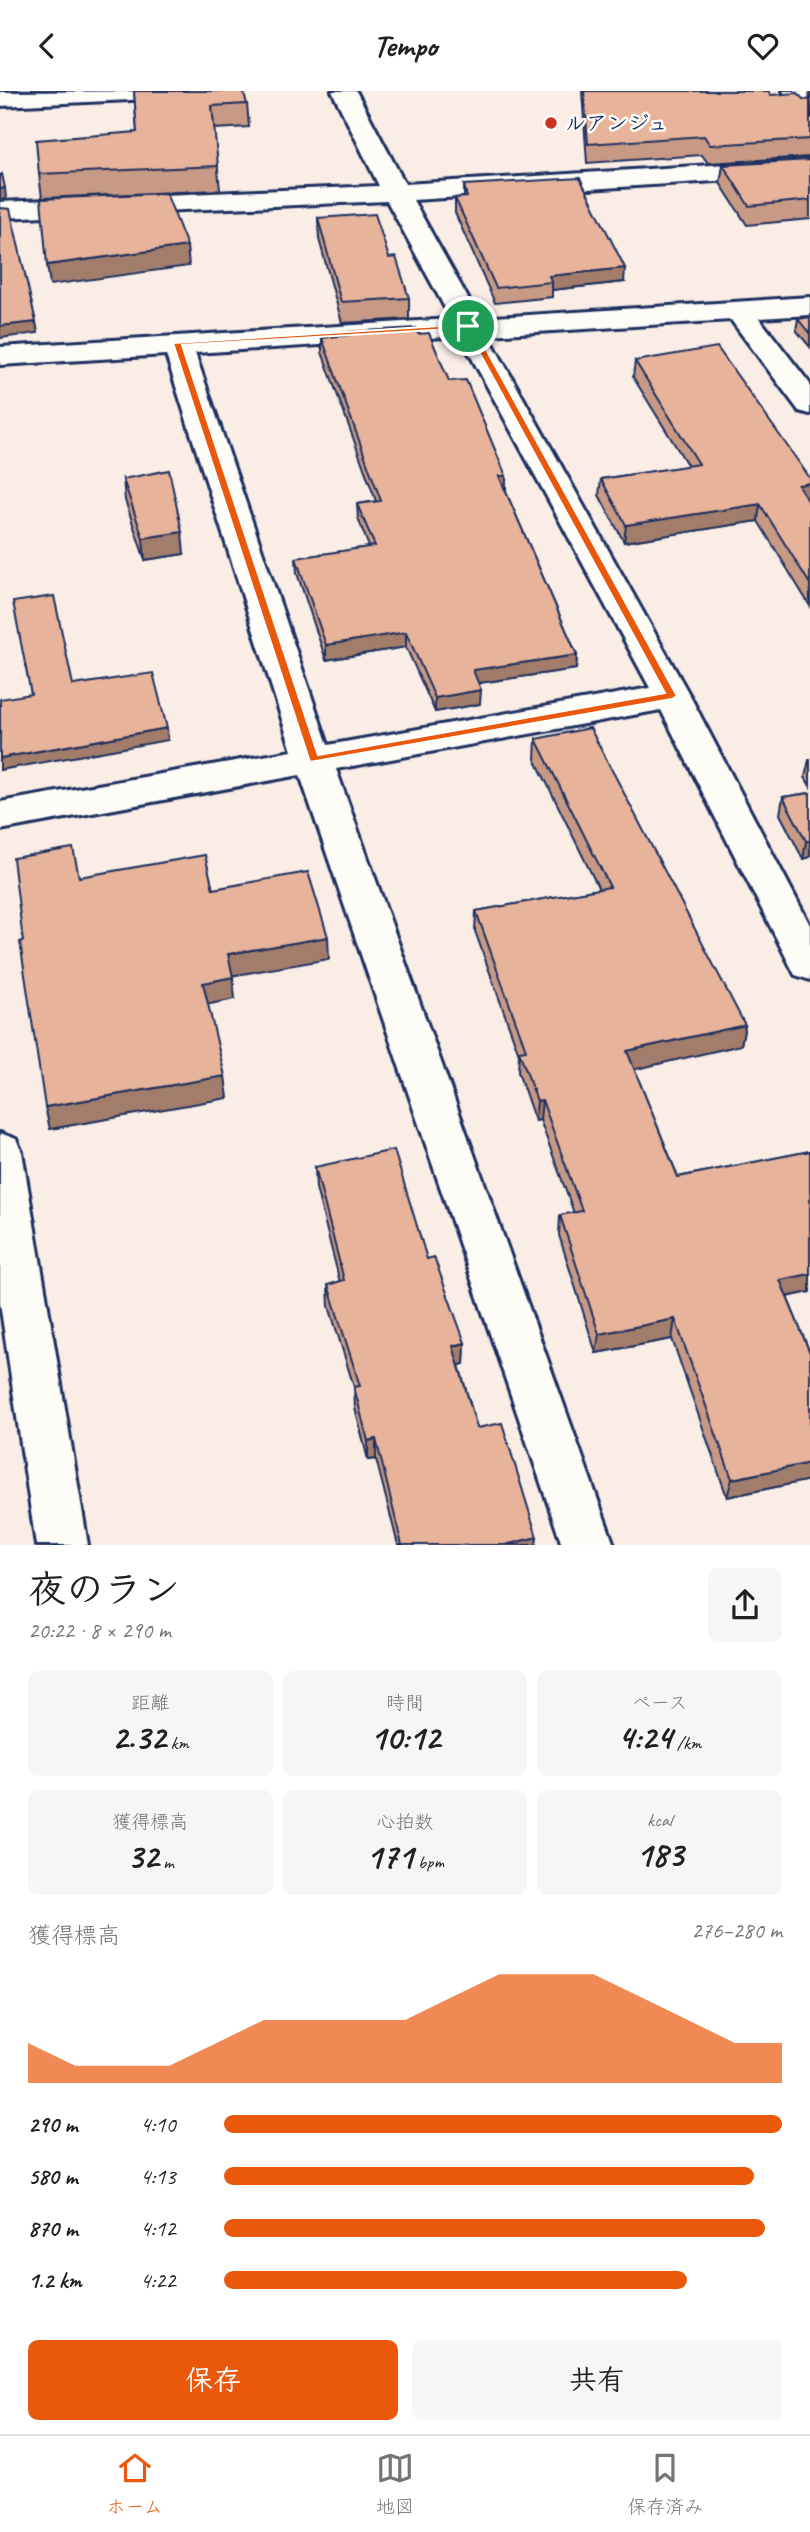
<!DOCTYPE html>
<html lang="ja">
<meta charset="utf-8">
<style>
:root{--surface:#fff;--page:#f6f6f6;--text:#202124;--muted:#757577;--line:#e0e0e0;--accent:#ea580c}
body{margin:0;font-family:Caveat,"Klee One",sans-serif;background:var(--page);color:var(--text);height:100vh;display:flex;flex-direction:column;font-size:26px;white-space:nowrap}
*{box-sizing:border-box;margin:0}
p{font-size:23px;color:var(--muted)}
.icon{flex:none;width:38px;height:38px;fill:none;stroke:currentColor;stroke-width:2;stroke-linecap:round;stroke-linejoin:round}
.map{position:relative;height:1454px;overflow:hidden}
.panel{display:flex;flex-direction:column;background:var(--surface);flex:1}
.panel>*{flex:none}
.pin{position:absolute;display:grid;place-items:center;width:60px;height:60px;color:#fff;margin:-30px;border:4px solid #fff;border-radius:50%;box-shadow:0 2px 7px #0007}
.round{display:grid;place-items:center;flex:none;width:74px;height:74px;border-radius:10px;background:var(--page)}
.summary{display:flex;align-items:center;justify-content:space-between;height:119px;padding:0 28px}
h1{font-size:38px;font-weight:700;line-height:52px}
.stats{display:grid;grid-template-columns:repeat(3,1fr);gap:10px;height:119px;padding:7px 28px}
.stats div{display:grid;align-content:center;border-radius:10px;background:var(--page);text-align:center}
.stats b{font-size:35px;font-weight:700}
.stats small{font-size:19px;font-weight:400}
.stats p{font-size:19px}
.chart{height:196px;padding:14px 28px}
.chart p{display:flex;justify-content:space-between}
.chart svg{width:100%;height:126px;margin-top:7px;fill:var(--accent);opacity:.7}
.cta{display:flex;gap:14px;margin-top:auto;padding:14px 28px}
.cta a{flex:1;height:80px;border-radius:10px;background:var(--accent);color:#fff;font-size:28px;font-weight:700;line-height:80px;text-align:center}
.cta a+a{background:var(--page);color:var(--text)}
ul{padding:0 28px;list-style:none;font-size:23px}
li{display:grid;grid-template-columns:112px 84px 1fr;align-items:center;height:52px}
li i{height:18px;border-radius:9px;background:var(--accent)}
header{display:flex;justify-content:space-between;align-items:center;height:91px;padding:0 28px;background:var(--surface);font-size:32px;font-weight:700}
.dock{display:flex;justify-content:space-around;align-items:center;height:98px;border-top:2px solid var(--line);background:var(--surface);font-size:19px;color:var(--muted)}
.dock a{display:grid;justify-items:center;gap:4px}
.dock .current{color:var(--accent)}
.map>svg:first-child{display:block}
</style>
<header><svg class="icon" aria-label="back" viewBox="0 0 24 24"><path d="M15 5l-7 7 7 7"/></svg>Tempo<svg class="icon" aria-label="heart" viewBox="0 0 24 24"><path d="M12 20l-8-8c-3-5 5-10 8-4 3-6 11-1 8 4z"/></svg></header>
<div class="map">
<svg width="810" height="1454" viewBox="0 0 810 1454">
<rect width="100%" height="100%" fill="#f9ede5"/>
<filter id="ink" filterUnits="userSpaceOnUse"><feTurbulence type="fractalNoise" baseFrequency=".0143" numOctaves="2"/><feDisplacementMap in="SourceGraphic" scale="14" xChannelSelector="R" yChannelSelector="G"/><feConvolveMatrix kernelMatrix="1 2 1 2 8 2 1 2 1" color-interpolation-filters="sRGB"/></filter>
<g filter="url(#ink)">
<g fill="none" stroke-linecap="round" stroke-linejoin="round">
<defs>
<g id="minor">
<path d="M 332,0 L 356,0 L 405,93 L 810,68 L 810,84 L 413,109 L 479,227 L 810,206 L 810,224 L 759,227 L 810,293 L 810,323 L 799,320 L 731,229 L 488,244 L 690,605 L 810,834 L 810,889 L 795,884 L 661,619 L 336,678 L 614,1454 L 562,1454 L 300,684 L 0,739 L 0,711 L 292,660 L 166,264 L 0,274 L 0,256 L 451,228 L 387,110 L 0,127 L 0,111 L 379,95 ZM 460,245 L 650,597 L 328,654 L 195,262 Z"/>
<polygon points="783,0 808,0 810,25 801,23"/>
<polygon points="0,1042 16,1048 22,1061 88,1454 36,1454 0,1212"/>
</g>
<polygon id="tertiary" points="186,0 183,5 174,7 0,15 0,1"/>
</defs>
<!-- minor casing -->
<use href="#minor" stroke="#1b2f5e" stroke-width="6"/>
<!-- tertiary casing -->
<use href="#tertiary" stroke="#1b2f5e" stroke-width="6"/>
<!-- minor -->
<use href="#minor" fill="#fdfcf7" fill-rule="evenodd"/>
<!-- tertiary -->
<use href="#tertiary" fill="#fdfcf7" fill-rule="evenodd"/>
</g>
<!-- wall -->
<g fill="#c89a85" stroke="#1b2f5e" stroke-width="2">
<polygon points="134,0 247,13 249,36 214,38 220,99 42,107 39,83 137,41"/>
<polygon points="582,0 768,0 771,4 810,9 810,66 708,72 702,64 587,72"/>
<polygon points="810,69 810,128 747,134 720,92 723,74"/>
<polygon points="464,94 624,191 552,199 552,206 495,212 455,122 455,107 464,106"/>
<polygon points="318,127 389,167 409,207 409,228 342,232 319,148"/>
<polygon points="810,226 810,256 796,239 798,228"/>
<polygon points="348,241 418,243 449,290 506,385 505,399 577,564 576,578 478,592 480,613 435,621 406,556 326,569 297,482 296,467 369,456 358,427 357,413 376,410 322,261 322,247 348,244"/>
<polygon points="635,270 808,409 810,413 810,515 758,430 624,451 599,404 601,388 688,375 633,286"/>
<polygon points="123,388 184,463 145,469 125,409"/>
<polygon points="536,648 745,934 741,954 634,978 678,1086 810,1060 810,1201 787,1206 810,1262 810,1389 727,1406 672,1248 596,1262 559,1144 560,1124 574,1122 540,1029 535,1030 518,981 519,963 475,840 476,820 599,798 535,668"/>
<polygon points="809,669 810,669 810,695 805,686"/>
<polygon points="810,702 810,766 803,768 780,723 783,706"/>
<polygon points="315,1076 427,1168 465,1252 464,1273 459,1274 477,1337 536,1454 398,1454 376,1368 368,1369 355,1317 354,1296 329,1215 328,1194 340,1191 316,1097"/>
</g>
<!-- shaded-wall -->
<g fill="#a27d6c" stroke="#1b2f5e" stroke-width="2">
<polygon points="5,97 6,108 0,109 0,98"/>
<polygon points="187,155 189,175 50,194 47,174"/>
<polygon points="625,177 624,191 552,199 552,191 549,185"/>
<polygon points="36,231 38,242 0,247 0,235"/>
<polygon points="499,385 506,385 506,399 498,400"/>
<polygon points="810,392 810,409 795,411 798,394"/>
<polygon points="760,413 758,430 624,451 626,434"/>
<polygon points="182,441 184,463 145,469 143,447"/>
<polygon points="406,541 406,556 326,569 326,554"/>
<polygon points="577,564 576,578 472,593 473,579"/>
<polygon points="481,599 480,613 435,621 435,607"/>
<polygon points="167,637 168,649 0,679 0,667"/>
<polygon points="806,750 810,750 810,766 803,768"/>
<polygon points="328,846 329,868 230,885 228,863"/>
<polygon points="233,886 235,908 205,914 203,892"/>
<polygon points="745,934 741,954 624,981 627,960"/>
<polygon points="225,985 228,1007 50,1038 45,1016"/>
<polygon points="542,1009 540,1029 535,1030 537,1010"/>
<polygon points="810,1183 810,1201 776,1208 780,1189"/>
<polygon points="675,1228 672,1248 596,1262 599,1243"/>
<polygon points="465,1252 464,1273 452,1276 453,1255"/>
<polygon points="376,1348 376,1368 368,1369 368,1350"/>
<polygon points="810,1372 810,1389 727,1406 732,1388"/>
<polygon points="537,1446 536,1454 505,1454"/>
</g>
<!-- building -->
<g fill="#e8b39b" stroke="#1b2f5e" stroke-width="2">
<polygon points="134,0 243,0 247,13 212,15 218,75 39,83 36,49 137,41"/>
<polygon points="584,0 768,0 771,4 797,2 803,8 810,9 810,48 710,54 704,45 588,53"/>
<polygon points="810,69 810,109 749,115 723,74"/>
<polygon points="2,83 5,97 0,98 0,84"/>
<polygon points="580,87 625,177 549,185 552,191 496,197 455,107 467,106 464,94"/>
<polygon points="166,102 187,155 47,174 41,108"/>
<polygon points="0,117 10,118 36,231 0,235"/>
<polygon points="375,123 389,167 396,166 409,207 341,211 318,127"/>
<polygon points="810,226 810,243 798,228"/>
<polygon points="416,237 418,243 429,242 449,290 466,289 506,385 499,385 577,564 473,579 481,599 435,607 406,541 326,554 296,467 375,455 357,413 381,410 322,247 349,244 348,241"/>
<polygon points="717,256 810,387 810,392 798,394 810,413 810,493 760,413 626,434 601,388 699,373 635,270"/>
<polygon points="169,379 182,441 143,447 123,388"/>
<polygon points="54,505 73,594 153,582 167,637 0,667 0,608 31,603 13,511"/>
<polygon points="590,637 745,934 627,960 678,1086 810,1060 810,1183 780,1189 810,1262 810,1372 732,1388 675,1228 599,1243 560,1124 582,1120 542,1009 537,1010 519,960 526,959 476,820 610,796 536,648"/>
<polygon points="810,702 810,750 806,750 783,706"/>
<polygon points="73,757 79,786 205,764 213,798 308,781 328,846 228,863 233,886 203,892 225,985 45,1016 20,851 23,850 13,767"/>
<polygon points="394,1059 427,1168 434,1166 465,1252 453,1255 477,1337 502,1332 537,1446 505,1454 402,1454 376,1348 368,1350 354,1296 360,1295 328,1194 344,1189 315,1076"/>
</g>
</g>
<!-- route -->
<path fill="#ea580c" stroke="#fff" stroke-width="2" fill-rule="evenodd" d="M 472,233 L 677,605 L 672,608 L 310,671 L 173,252 ZM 466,237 L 665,602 L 318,664 L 182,254 Z"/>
<!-- markers -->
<circle fill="#c8321e" stroke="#fdfcf7" stroke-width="2.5" cx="551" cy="32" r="7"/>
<g text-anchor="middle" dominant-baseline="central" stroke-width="5" stroke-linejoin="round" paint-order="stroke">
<!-- far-poi labels -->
<g font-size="21" font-weight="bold" fill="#1b2f5e" stroke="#fdfcf7" text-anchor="start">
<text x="565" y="32">ルアンジュ</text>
</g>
</g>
</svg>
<div class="pin" style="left:468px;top:235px;background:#1e9e55"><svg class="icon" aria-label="arrive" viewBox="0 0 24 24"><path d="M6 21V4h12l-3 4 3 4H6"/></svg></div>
</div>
<section class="panel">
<div class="summary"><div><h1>夜のラン</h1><p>20:22 · 8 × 290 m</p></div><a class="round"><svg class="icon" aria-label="share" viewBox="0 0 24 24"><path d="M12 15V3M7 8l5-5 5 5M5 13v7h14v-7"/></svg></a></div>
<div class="stats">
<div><p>距離</p><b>2.32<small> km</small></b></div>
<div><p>時間</p><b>10:12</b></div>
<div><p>ペース</p><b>4:24<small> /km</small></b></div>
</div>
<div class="stats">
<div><p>獲得標高</p><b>32<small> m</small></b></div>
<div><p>心拍数</p><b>171<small> bpm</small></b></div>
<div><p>kcal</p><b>183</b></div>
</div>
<div class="chart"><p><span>獲得標高</span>276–280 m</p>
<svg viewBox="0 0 160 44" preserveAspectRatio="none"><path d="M0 44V30L10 38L20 38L30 38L40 30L50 22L60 22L70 22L80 22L90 14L100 6L110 6L120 6L130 14L140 22L150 30L160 30V44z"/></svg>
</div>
<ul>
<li><b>290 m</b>4:10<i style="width:100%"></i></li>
<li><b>580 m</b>4:13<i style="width:95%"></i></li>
<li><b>870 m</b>4:12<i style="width:97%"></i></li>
<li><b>1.2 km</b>4:22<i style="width:83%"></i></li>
</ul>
<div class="cta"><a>保存</a><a>共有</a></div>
</section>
<nav class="dock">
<a class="current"><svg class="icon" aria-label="home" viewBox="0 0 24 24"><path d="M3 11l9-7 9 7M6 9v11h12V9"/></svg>ホーム</a>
<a><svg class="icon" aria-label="map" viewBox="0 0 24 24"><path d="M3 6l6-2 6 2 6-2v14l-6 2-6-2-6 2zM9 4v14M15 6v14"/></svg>地図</a>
<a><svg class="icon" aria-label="saved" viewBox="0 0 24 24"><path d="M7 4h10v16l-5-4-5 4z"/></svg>保存済み</a>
</nav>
